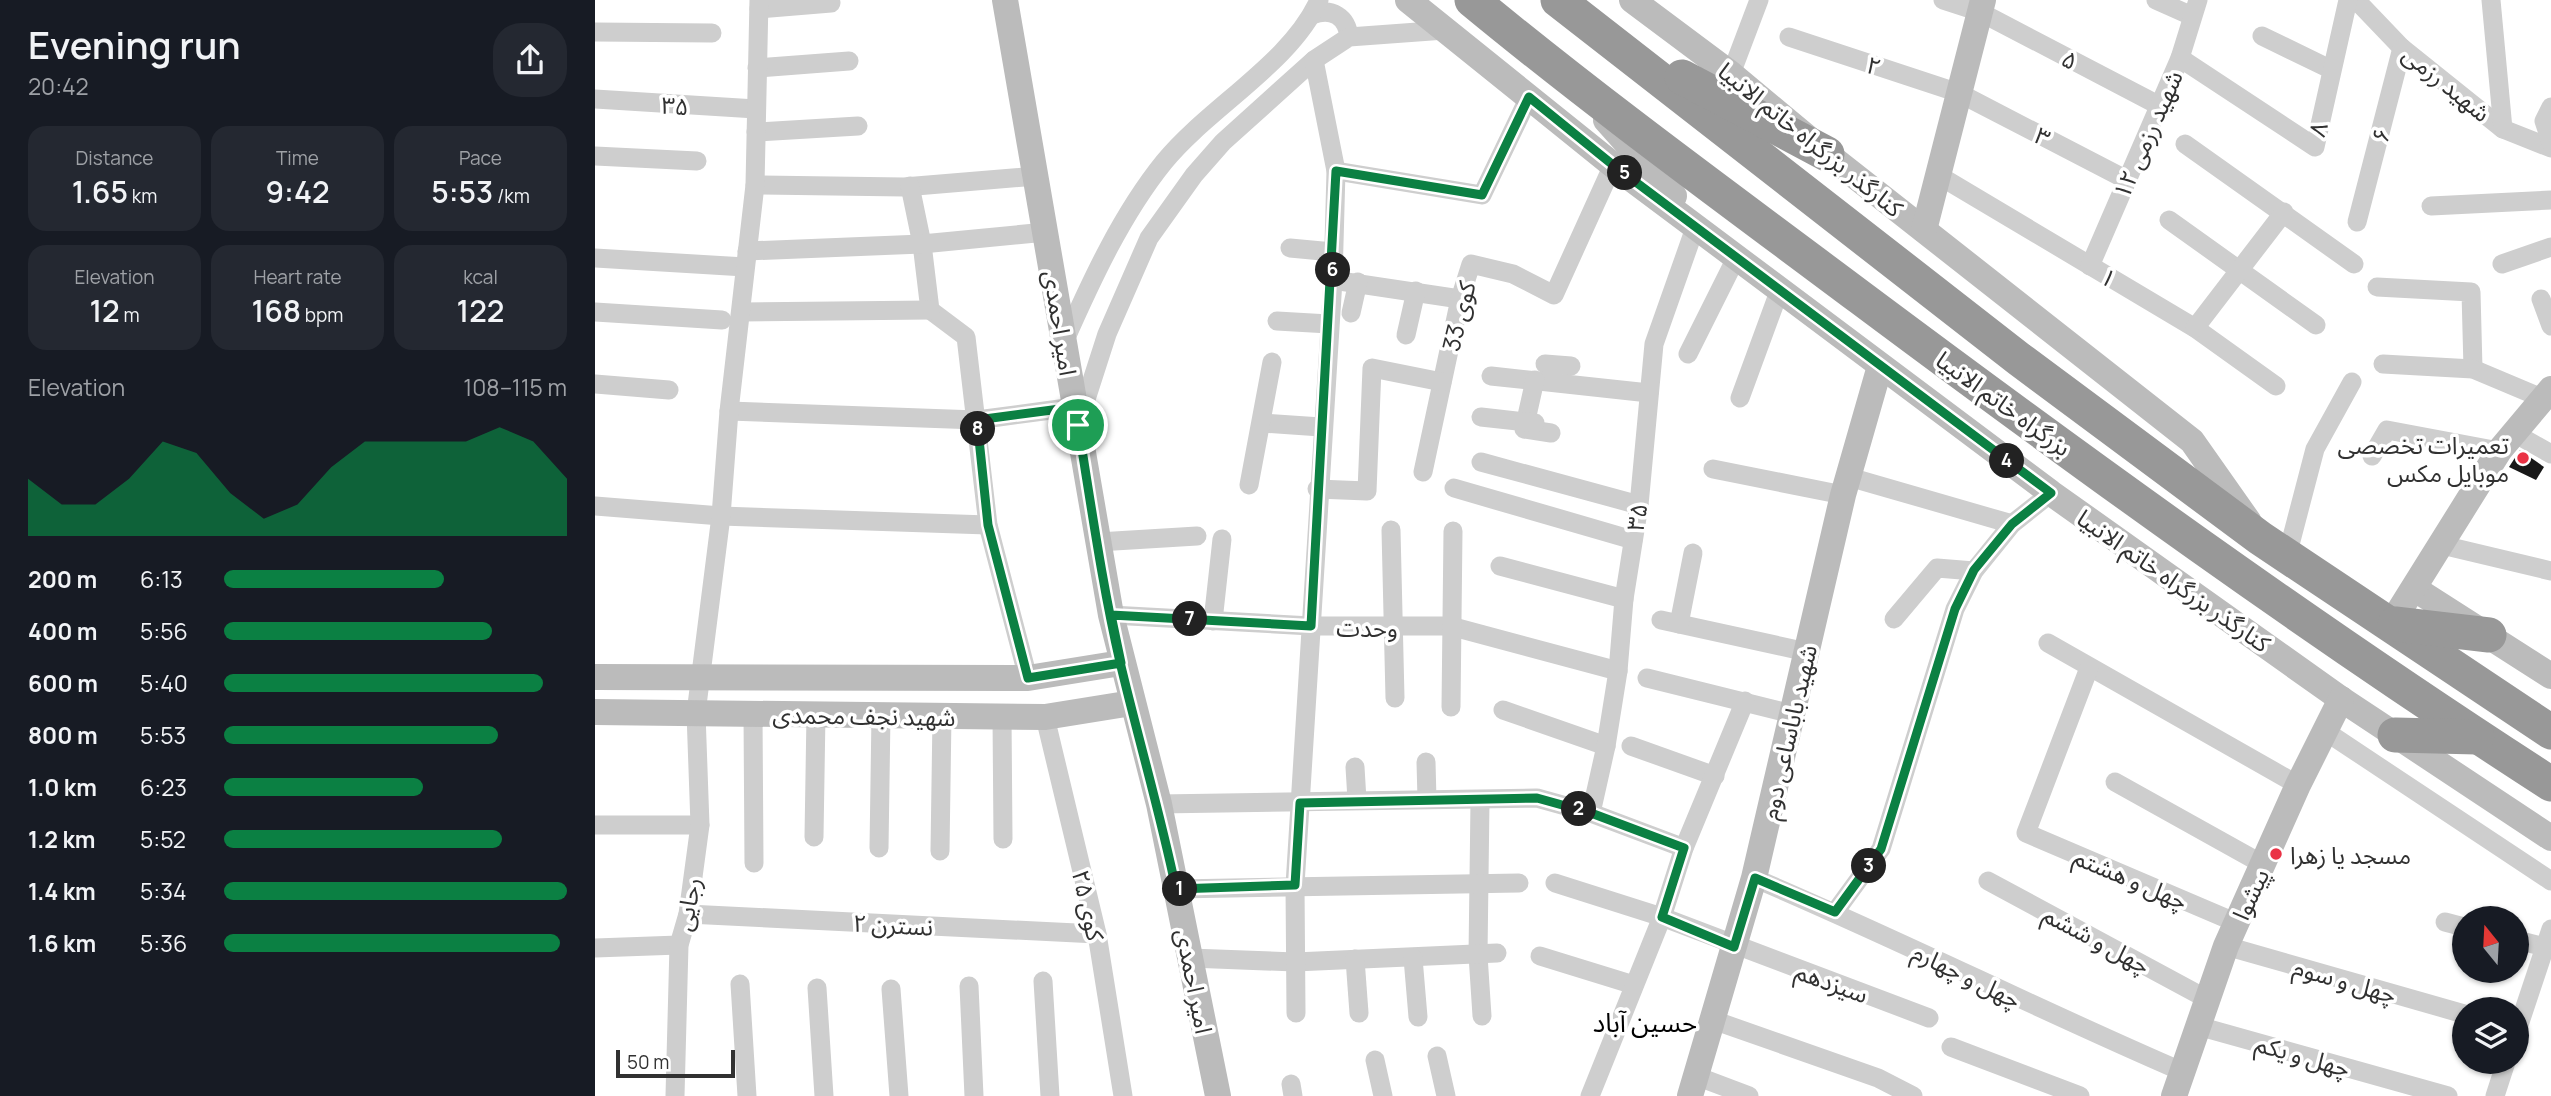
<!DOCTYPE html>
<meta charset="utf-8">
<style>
:root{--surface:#171b24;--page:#242831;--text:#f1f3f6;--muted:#9ea1a6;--accent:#0b8043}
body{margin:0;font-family:Manrope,"Noto Sans Arabic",sans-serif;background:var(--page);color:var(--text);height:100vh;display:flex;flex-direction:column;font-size:26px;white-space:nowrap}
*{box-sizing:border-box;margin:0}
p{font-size:23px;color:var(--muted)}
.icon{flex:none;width:38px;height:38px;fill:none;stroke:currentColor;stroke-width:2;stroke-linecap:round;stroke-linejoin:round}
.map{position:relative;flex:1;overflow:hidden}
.panel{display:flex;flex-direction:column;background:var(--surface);width:595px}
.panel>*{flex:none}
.needle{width:46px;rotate:342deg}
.controls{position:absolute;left:1857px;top:906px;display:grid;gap:14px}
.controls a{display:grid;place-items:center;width:77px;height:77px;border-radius:50%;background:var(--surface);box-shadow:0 2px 5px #0004;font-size:35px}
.scale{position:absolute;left:21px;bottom:18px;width:119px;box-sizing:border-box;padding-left:7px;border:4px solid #313131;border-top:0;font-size:19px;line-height:24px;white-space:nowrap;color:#313131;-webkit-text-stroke:5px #fff;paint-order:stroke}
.pin{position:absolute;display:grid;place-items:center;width:60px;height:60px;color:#fff;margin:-30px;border:4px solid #fff;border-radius:50%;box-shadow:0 2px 7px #0007}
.km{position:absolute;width:35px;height:35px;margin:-18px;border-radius:50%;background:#222;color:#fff;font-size:19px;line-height:35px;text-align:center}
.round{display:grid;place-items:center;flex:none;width:74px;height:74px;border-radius:28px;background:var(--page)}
.head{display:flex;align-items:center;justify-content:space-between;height:119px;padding:0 28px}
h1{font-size:38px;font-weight:600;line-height:52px}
.figures{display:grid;grid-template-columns:repeat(3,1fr);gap:10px;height:119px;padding:7px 28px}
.figures div{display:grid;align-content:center;border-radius:18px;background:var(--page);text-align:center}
.figures b{font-size:30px;font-weight:600}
.figures small{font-size:19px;font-weight:400}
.figures p{font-size:19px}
.chart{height:196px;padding:14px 28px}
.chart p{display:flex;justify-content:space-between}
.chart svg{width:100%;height:126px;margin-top:7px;fill:var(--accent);opacity:.7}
ul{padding:0 28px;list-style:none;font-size:23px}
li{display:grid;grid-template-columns:112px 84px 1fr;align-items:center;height:52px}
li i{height:18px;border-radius:9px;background:var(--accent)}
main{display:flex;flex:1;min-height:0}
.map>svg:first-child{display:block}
</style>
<main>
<section class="panel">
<div class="head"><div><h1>Evening run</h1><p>20:42</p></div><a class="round"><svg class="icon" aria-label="share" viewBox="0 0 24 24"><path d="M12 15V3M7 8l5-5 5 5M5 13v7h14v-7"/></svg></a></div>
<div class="figures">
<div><p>Distance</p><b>1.65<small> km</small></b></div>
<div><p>Time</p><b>9:42</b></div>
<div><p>Pace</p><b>5:53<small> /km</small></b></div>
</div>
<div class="figures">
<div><p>Elevation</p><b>12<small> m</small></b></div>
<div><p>Heart rate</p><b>168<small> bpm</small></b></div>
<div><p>kcal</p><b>122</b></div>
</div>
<div class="chart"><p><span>Elevation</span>108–115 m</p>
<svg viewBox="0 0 160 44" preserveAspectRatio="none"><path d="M0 44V24L10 33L20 33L30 24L40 11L50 15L60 29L70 38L80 33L90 20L100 11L110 11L120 11L130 11L140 6L150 11L160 24V44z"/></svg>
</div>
<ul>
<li><b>200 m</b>6:13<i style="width:64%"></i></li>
<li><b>400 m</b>5:56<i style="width:78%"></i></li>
<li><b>600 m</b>5:40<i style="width:93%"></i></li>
<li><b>800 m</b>5:53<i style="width:80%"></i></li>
<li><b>1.0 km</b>6:23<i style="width:58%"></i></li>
<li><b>1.2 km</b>5:52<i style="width:81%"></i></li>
<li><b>1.4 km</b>5:34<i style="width:100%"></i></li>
<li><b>1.6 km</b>5:36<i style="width:98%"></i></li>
</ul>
</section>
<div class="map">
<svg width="1956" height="1096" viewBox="0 0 1956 1096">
<rect width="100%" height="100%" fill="#fff"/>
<!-- building -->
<polygon fill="#181818" points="1925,450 1949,467 1941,480 1914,467"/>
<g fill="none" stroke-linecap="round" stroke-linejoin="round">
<!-- street -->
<g stroke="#cecece" stroke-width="19">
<polyline points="1348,0 1385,12 1565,106"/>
<polyline points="1561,0 1597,16"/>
<polyline points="1761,0 1807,48 1908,129 1956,148"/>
<polyline points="1896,0 1908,129"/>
<polyline points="164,9 236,3"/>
<path d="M 717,15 C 737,7 752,17 754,37"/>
<polyline points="0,32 117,33"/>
<polyline points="1667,36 1735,69"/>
<polyline points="1194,37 1364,93 1532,180"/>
<polyline points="1585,58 1720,147 1753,0"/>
<polyline points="162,68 254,61"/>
<polyline points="1136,74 1164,0"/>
<polyline points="0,99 161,109"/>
<polyline points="1956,107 1949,121 1956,142"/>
<polyline points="161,132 263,126"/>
<polyline points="1590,144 1759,264"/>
<polyline points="0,156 102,161"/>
<polyline points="741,171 887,195 934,97"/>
<polyline points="1343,175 1600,328 1681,386"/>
<polyline points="160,185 309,187 441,176"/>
<polyline points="315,186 327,244 335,310 371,337 393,525 433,678"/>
<polyline points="1836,206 1956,200"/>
<polyline points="1574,220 1721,325"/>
<polyline points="1762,222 1807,48"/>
<polyline points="695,248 738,252"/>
<polyline points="152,251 327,244 451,232"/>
<polyline points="0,258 150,267"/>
<polyline points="1907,264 1956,247"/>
<polyline points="1495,266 1585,58 1603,0"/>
<polyline points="738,280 865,299"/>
<polyline points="1782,287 1876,292 1878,369"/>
<polyline points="1946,299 1956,326"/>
<polyline points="0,312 127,320"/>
<polyline points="146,312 335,310"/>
<polyline points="756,313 763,282"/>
<polyline points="682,321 734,324"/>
<polyline points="1600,328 1689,212"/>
<polyline points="811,335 821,291"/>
<path d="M 470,340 C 497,279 527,214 569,162 C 614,107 696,63 724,0"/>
<polyline points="1093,354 1142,256"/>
<polyline points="950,364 976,366"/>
<polyline points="1788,364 1878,369 1947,398"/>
<polyline points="896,376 1054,393"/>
<polyline points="940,380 929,429 956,433"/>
<polyline points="0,384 74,390"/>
<polyline points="1145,398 1185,289"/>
<polyline points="134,411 382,420 479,407"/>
<polyline points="886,417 940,423"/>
<polyline points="484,421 512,334 554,238 599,175 628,142 719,60 754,37 850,30"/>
<polyline points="668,423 726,427"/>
<polyline points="1919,433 1956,454"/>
<polyline points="1777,456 1792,430 1904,451"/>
<polyline points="886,462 1044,505"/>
<polyline points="1118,469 1248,495"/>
<polyline points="828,472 865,299 876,264 918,274 959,295 1018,165"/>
<polyline points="1254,477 1417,524"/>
<polyline points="654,485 677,362"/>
<polyline points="859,488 1038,540"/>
<polyline points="722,489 772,491 777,368 847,382"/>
<polyline points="0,506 126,516 393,525"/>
<polyline points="796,530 800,698"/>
<polyline points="503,542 602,536"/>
<polyline points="1847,545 1956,571"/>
<polyline points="1692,556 1720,449 1757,382"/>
<polyline points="905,566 1029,599"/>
<polyline points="516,615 716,626 855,626 1023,671"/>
<polyline points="1299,619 1342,568 1379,571"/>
<polyline points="1066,620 1212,652"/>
<polyline points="618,621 627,539"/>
<polyline points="1084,624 1098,553"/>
<polyline points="1453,643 1703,785"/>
<polyline points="1494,668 1431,833 1642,923"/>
<polyline points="1052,678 1197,714"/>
<polyline points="856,707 858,531"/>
<polyline points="908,710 1011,746"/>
<polyline points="158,714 159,863"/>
<polyline points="407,716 408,839"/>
<polyline points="450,717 502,934 528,1096"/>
<polyline points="1730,731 1956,881"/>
<polyline points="1036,746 1120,776"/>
<polyline points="831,762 832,799"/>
<polyline points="760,767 762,800"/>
<polyline points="1520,782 1669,865"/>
<polyline points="885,801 883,955 887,1016"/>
<polyline points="564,804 942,798 996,813 1089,848"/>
<polyline points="996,813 1011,746 1023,671 1029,599 1044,505 1059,344 1101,225"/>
<polyline points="0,825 105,825"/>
<polyline points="219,837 221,714"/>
<polyline points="284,848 286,715"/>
<polyline points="345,851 347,716"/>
<path d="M 1159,878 C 1303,939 1442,1009 1586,1071"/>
<polyline points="1393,881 1610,998"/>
<polyline points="960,883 1067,917 1334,1018"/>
<polyline points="581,889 924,883"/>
<polyline points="1240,912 1286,849 1360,609 1379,571 1417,524 1456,493"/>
<polyline points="93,914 502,934"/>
<polyline points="1850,922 1869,927"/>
<polyline points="1922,940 1950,947"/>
<polyline points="1631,946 1869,1014"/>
<polyline points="0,948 84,945"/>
<polyline points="945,956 1039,985"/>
<polyline points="595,958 700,962 902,953"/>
<polyline points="818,958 823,1017"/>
<polyline points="760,959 764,1013"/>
<polyline points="448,981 455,1096"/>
<polyline points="145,984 152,1096"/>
<polyline points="374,986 379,1096"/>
<polyline points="222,988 229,1096"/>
<polyline points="296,989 304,1096"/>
<polyline points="701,1013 700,885 738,280 741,171 719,60"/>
<polyline points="1118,1020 1283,1078 1318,1096"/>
<polyline points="1603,1026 1853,1096"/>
<polyline points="1922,1031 1956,929"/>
<polyline points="1356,1047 1485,1096"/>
<polyline points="842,1056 851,1096"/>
<polyline points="780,1060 788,1096"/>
<polyline points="1101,1076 1154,1096"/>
<polyline points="696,1084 698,1096"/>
<polyline points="80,1096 84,945 93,914 105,825 101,713 126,516 134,411 160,185 164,0"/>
<polyline points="995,1096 1067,917 1089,848 1150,701"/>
<polyline points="1900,1096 1911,1062"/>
</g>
<!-- secondary -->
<g stroke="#bbb" stroke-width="26">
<polyline points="410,0 516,615 564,804 623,1096"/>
<polyline points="813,0 1018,165 1456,493 1746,699 1956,838"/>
<polyline points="1037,0 1136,74 1232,154 1597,441 1654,522"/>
<polyline points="1011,120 1079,196"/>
<polyline points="1329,230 1388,0"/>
<polyline points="1820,589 1956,676"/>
<polyline points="1796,624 1904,451 1956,389"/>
<polyline points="0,677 433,678 526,663"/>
<polyline points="0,712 450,717 537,703"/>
<polyline points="1095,1096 1159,878 1248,495 1285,366"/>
<polyline points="1579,1096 1631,946 1703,785 1746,699"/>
</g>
<!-- highway -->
<g stroke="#989898" stroke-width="35">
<path d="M 877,0 C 1003,104 1135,200 1266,298 C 1491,466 1720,632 1956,784"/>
<polyline points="963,0 1424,359 1665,538 1956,732"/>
<polyline points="1087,77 1232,154"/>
<polyline points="1800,624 1894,635"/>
<polyline points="1800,735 1882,737"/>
</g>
</g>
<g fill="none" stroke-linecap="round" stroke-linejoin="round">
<defs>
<path id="route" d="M 483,425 C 496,504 507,584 525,662 C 543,738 565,812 581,889 L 700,885 L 705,803 L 942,798 L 996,813 L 1089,848 L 1067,917 L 1139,947 L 1160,878 L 1240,912 L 1286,849 L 1360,609 L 1379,570 L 1417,524 L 1456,493 L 1018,165 L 934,97 L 887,195 L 741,171 L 716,626 L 516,615 L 526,663 L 433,678 L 393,525 L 382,420 L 480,407 L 483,425"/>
</defs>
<!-- route casing -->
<use href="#route" stroke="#fff" stroke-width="14"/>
<!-- route -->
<use href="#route" stroke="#0b8043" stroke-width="9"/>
</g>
<!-- markers -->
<g fill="#ea3245" stroke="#fff" stroke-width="2.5">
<circle cx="1928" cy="458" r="7"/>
<circle cx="1681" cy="854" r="7"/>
</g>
<g text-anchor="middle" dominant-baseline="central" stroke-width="7" stroke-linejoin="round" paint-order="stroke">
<!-- street labels -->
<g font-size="24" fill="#313131" stroke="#fff">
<text transform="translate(1475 59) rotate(28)">۵</text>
<text transform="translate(1279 65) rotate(18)">۲</text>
<text transform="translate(1852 83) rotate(39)">شهید رزمی</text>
<text transform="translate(80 105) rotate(4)">۳۵</text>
<text transform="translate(1722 129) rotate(-74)">۸</text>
<text transform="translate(1552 134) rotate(-66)">شهید رزمی ۱۲</text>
<text transform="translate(1785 135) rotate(-75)">۶</text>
<text transform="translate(1448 136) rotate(27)">۳</text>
<text transform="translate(1216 139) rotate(39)">کنارگذر بزرگراه خاتم الانبیا</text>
<text transform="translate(1514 277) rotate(31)">۱</text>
<text transform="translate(863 316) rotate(-76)">کوی 33</text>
<text transform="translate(466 323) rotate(81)">امیر احمدی</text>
<text transform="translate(1409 403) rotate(36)">بزرگراه خاتم الانبیا</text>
<text transform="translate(1041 517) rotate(-81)">۳۵</text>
<text transform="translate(1579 580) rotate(35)">کنارگذر بزرگراه خاتم الانبیا</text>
<text x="772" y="627">وحدت</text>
<text transform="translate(269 715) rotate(1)">شهید نجف محمدی</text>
<text transform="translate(1193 732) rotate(-77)">شهید باباساعی دوم</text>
<text transform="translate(1536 878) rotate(23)">چهل و هشتم</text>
<text transform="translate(1655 894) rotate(-65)">پیشوا</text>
<text transform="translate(92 904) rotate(-79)">رجایی</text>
<text transform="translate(494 905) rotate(77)">کوی ۲۵</text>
<text transform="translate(298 924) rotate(3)">نسترن ۲</text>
<text transform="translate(1502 939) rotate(28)">چهل و ششم</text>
<text transform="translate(1372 975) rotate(26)">چهل و چهارم</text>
<text transform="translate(1750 980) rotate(16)">چهل و سوم</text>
<text transform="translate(600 981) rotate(79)">امیر احمدی</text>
<text transform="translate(1237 982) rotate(20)">سیزدهم</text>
<text transform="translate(1708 1055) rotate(16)">چهل و یکم</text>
</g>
<!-- poi labels -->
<g font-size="24" fill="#313131" stroke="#fff" text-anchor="end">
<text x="1914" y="444">تعمیرات تخصصی<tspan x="1914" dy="28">موبایل مکس</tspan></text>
<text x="1695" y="854" text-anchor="start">مسجد یا زهرا</text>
</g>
<!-- neighbourhood labels -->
<g font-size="26" fill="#000" stroke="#fff">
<text x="1050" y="1022">حسین آباد</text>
</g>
</g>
</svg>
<div class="controls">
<a><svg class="needle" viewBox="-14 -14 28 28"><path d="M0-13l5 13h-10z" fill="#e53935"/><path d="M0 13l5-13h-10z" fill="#9ea1a6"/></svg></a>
<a><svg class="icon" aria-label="layers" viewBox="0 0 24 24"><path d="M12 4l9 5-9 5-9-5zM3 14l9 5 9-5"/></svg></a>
</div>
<div class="scale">50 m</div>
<div class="pin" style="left:483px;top:425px;background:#1e9e55"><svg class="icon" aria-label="arrive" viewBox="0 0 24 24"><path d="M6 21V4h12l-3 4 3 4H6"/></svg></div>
<b class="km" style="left:585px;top:889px">1</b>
<b class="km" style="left:984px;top:809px">2</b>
<b class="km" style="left:1274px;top:866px">3</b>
<b class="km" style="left:1412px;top:461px">4</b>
<b class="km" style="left:1030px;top:173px">5</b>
<b class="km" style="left:738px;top:270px">6</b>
<b class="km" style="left:595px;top:619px">7</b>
<b class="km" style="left:383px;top:429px">8</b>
</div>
</main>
